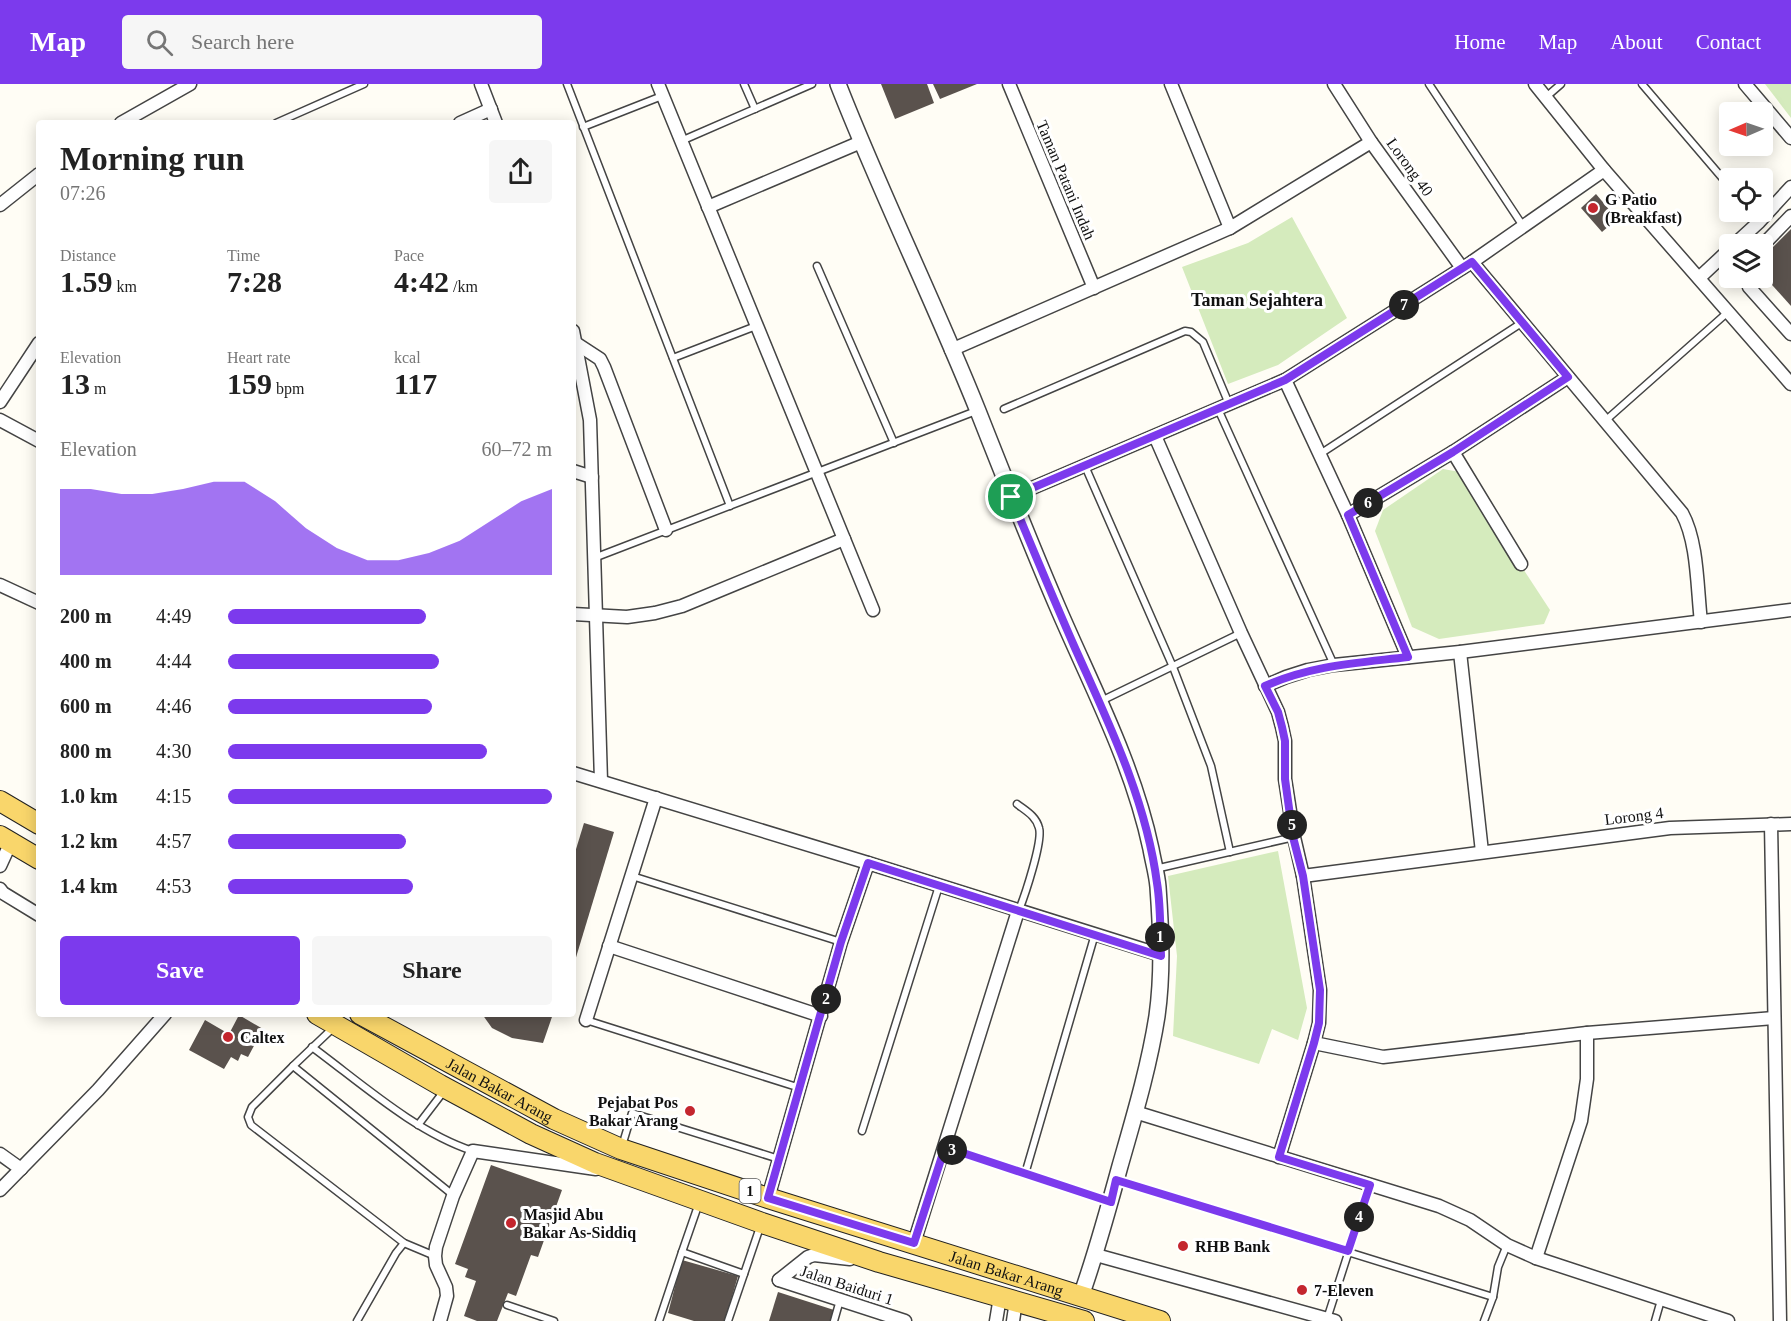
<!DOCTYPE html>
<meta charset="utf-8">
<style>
:root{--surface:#fff;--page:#f6f6f6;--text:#222;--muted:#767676;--accent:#7c3aed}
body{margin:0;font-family:Georgia,serif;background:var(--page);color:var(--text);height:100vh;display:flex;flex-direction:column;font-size:22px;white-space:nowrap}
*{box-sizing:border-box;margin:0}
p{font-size:20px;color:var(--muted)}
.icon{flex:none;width:33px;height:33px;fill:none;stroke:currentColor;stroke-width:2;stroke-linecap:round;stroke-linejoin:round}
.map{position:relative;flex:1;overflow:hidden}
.details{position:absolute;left:36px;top:36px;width:540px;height:897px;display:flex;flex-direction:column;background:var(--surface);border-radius:6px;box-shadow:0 3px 15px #0003}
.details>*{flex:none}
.needle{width:39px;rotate:268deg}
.fabs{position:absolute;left:1719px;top:18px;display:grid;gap:12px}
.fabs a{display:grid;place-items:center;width:54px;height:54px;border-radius:6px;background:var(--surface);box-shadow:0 3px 15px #0003;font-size:30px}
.pin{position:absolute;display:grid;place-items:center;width:51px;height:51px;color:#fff;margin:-26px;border:3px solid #fff;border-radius:50%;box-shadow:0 2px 6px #0007}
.km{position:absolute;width:30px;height:30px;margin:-15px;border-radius:50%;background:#222;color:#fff;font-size:16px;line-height:30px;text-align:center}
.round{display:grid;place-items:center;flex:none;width:63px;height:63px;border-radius:6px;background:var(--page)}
.head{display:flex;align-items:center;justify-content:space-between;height:102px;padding:0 24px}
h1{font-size:33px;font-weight:700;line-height:45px}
.figures{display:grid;grid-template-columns:repeat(3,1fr);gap:9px;height:102px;padding:6px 24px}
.figures div{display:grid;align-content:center}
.figures b{font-size:30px;font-weight:700}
.figures small{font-size:16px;font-weight:400}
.figures p{font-size:16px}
.chart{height:168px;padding:12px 24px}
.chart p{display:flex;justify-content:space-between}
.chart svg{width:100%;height:108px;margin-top:6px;fill:var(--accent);opacity:.7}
.primary-button{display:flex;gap:12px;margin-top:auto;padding:12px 24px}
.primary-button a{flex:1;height:69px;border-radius:6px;background:var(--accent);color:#fff;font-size:24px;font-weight:700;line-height:69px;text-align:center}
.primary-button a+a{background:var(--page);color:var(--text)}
ul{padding:0 24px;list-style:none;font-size:20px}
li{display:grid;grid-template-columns:96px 72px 1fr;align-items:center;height:45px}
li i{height:15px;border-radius:8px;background:var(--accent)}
header{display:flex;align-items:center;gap:36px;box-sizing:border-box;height:84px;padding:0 30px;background:var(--accent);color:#fff}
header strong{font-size:28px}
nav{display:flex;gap:33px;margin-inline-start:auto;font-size:21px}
.search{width:420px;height:54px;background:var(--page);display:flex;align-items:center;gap:15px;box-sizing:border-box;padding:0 21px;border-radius:6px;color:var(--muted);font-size:22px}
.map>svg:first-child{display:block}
</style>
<header>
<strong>Map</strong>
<div class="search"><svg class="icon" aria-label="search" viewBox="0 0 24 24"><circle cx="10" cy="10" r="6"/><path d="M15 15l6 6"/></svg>Search here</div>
<nav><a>Home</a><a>Map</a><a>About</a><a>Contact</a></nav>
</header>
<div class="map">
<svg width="1791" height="1237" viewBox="0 0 1791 1237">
<rect width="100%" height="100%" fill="#fffdf5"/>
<!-- green -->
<g fill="#d5ebbd">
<polygon points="1765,0 1791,0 1791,34"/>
<polygon points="1292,133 1347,234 1278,281 1228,300 1182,183 1248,159"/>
<polygon points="1443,385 1460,388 1550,526 1544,540 1439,555 1412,543 1375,447 1383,426"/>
<polygon points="1278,767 1307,924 1298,956 1272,945 1259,980 1173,952 1177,872 1168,792"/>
</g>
<!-- building -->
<g fill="#5a524d">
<polygon points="881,0 927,0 934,19 895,35"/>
<polygon points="933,0 977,0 940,15"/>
<polygon points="1596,110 1617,135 1602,148 1581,124"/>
<polygon points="1791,145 1791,222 1763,191 1765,171"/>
<polygon points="584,739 614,748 574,880 573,775"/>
<polygon points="482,930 553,930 543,959 512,954 492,944"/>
<polygon points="239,931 263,945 248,973 241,970 238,977 231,973 224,985 189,966 205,936 229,950"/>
<polygon points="491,1081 562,1106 538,1173 531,1171 516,1212 508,1209 497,1237 477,1237 464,1232 476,1197 465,1193 468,1185 455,1180"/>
<polygon points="682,1176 738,1192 725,1237 694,1237 668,1229"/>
<polygon points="778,1208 834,1226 833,1237 769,1237"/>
</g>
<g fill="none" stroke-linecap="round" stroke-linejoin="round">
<defs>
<g id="service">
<polyline points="567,0 730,422"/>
<polyline points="744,0 755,25"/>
<polyline points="1429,0 1523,142"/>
<polyline points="1642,0 1730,103"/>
<polyline points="1546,13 1561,0"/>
<polyline points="276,39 364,0"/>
<polyline points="583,43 662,12"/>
<polyline points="681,57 812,0"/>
<polyline points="1750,128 1759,138"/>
<polyline points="817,182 894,359"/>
<polyline points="673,274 756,242"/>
<polyline points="1004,325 1185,247 1191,248 1203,258 1229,320"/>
<polyline points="1218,325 1334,581"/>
<polyline points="1605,337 1728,228"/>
<polyline points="1320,370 1523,238"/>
<polyline points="1085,382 1173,583 1211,682 1230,768"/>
<polyline points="594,474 976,327"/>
<polyline points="1101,617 1241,549"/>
<path d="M 1017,720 C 1026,727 1036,732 1039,744 C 1043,757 1025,811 1019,826"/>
<polyline points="1155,785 1294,753"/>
<polyline points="632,792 841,858"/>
<polyline points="586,936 800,1004"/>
<polyline points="334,943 293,982 453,1111"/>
<path d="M 312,963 C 361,999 415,1048 473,1067"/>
<polyline points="293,982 252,1023 248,1033 251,1041 404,1159 435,1172"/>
<polyline points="418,1041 444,1007"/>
<polyline points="862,1047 939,802"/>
<polyline points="622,1062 632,1029 779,1075"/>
<polyline points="945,1063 1110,1117"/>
<polyline points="1025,1090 1095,850"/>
<polyline points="1116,1096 1493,1213"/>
<polyline points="699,1119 682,1168 744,1190 760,1143"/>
<polyline points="507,1221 554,1237"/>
<polyline points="1327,1235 1370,1101"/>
<polyline points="357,1237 396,1169 404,1159"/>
<polyline points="659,1237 682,1168"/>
<polyline points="728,1237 744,1190"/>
<polyline points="834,1237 840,1216"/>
<polyline points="1484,1237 1493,1213 1498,1183 1507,1161"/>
<polyline points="1655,1237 1661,1216"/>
</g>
<g id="minor">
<polyline points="481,0 496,39"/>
<polyline points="658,0 873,526"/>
<polyline points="1009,0 1094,204"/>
<polyline points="1171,0 1230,144"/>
<polyline points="1334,0 1371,58 1462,184"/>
<polyline points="1535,0 1604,86 1791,300"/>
<polyline points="1745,0 1791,54"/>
<polyline points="121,39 190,0"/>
<polyline points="460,39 491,25"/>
<polyline points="0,121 39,90"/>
<polyline points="708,123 861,58"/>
<polyline points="1735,160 1759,138 1791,103"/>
<polyline points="1762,162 1791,132"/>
<path d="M 1472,178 L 1682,429 C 1698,458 1697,504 1701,538"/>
<polyline points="1699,194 1730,165"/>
<polyline points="1746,194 1749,203 1791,250"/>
<polyline points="573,247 590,336 601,697"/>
<polyline points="577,260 600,275 604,283 666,446"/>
<polyline points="951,266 1230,144 1371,58"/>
<polyline points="1285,296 1348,431 1408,573"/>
<polyline points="0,318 39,259"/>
<polyline points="0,336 39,357"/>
<polyline points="1155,352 1241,549 1278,628 1282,643 1285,657 1285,695 1294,753 1303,792 1320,906 1319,939 1314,959 1279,1073"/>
<polyline points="1453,368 1521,480"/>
<polyline points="573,387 592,393"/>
<polyline points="1011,413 1285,296 1472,178 1604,86"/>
<polyline points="1348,431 1453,368 1568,293"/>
<polyline points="0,501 39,519"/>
<polyline points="573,530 627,533 655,529 682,522 844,455"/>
<polyline points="1460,568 1482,768"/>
<polyline points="1265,602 1286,593 1308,586 1334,581 1460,568 1791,526"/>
<polyline points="573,689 868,779 1161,871"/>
<polyline points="1771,740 1780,1237"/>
<polyline points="0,782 11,758"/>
<polyline points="1303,792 1670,744 1791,740"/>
<polyline points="0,805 3,809 39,831"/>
<polyline points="609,862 821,932"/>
<polyline points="586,936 656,714"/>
<polyline points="1314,959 1383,973 1587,949 1774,934"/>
<polyline points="1135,1028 1439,1122 1470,1136 1507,1161 1536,1174 1728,1237"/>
<polyline points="0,1070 21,1085"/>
<polyline points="0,1106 98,1006 165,930"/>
<polyline points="768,1114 841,858 868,779"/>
<polyline points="914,1159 1018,827"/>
<polyline points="1096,1171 1335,1237"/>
<polyline points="1536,1174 1581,1037 1587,995 1587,949"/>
<polyline points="779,1196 905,1237"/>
<polyline points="779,1196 808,1173 814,1171 850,1175"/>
<polyline points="440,1237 447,1212 446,1203 436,1181 435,1172 436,1163 453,1112 473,1067 596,1085"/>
<polyline points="996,1237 1000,1213"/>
<polyline points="1013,1237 1016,1217"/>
</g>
<path id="tertiary" d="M 838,0 C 881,110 934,217 978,327 C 1004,393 1030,459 1058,524 C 1092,603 1133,680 1151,765 C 1153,777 1157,790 1158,803 C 1161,845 1163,889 1157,932 C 1149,983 1134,1033 1120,1082 C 1108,1126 1096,1170 1081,1212"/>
<g id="primary">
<polyline points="0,717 39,740"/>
<polyline points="0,752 39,775"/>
<polyline points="317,930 440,1001 531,1050 595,1079 762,1139 879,1178 1084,1237"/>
<path id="s1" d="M 360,930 L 554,1035 L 621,1065 L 768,1114 L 1160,1237"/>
</g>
</defs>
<!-- service casing -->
<use href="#service" stroke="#444" stroke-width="9"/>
<!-- minor casing -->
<use href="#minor" stroke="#444" stroke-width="15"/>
<!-- tertiary casing -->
<use href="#tertiary" stroke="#444" stroke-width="18"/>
<!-- primary casing -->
<use href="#primary" stroke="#222" stroke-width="22"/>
<!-- service -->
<use href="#service" stroke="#fff" stroke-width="6"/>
<!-- minor -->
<use href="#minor" stroke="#fff" stroke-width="12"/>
<!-- tertiary -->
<use href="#tertiary" stroke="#fff" stroke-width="15"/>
<!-- primary -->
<use href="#primary" stroke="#f9d66b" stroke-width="20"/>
</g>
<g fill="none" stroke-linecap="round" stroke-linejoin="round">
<defs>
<path id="route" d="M 1472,178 L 1568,293 L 1453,368 L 1348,431 L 1408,573 C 1358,579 1312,581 1265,602 L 1278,628 L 1282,643 L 1285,657 L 1285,695 L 1293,753 L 1303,792 L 1320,906 L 1319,939 L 1314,959 L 1279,1073 L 1370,1101 L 1348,1167 L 1116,1096 L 1111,1118 L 945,1063 L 914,1159 L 768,1114 L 841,858 L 868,779 L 1161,872 C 1160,848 1161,823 1157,799 C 1146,715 1109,640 1075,564 C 1053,514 1032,463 1011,413 L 1285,296 Z"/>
</defs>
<!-- route casing -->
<use href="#route" stroke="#fff" stroke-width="12"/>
<!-- route -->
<use href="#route" stroke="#7c3aed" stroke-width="8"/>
</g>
<!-- markers -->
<g fill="#c4262e" stroke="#fff" stroke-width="2">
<circle cx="1593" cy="124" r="6"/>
<circle cx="228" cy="953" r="6"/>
<circle cx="690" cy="1027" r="6"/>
<circle cx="511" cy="1139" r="6"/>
<circle cx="1183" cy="1162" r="6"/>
<circle cx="1302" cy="1206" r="6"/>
</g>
<g text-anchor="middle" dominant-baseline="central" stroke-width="6" stroke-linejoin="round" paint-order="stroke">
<!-- shield labels -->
<rect fill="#fff" stroke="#585858" stroke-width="1.5" x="739.5" y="1095" width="21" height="24" rx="4.5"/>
<g font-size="15" font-weight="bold" fill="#111">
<text x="750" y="1107">1</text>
</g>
<!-- street labels -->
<g font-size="16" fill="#111" stroke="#fff">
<text transform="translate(1410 83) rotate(54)">Lorong 40</text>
<text transform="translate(1066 96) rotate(67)">Taman Patani Indah</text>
<text transform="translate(1634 732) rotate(-7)">Lorong 4</text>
<text stroke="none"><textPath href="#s1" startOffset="159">Jalan Bakar Arang</textPath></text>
<text stroke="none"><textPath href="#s1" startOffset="699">Jalan Bakar Arang</textPath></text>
<text transform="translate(847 1201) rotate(18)">Jalan Baiduri 1</text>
</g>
<!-- poi labels -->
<g font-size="16" font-weight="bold" fill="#111" stroke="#fff" text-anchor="start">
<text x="1605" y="115">G Patio<tspan x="1605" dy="18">(Breakfast)</tspan></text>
<text x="240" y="953">Caltex</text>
<text x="678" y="1018" text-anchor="end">Pejabat Pos<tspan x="678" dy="18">Bakar Arang</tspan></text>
<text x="523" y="1130">Masjid Abu<tspan x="523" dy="18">Bakar As-Siddiq</tspan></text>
<text x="1195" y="1162">RHB Bank</text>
<text x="1314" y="1206">7-Eleven</text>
</g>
<!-- neighbourhood labels -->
<g font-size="18" font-weight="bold" fill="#111" stroke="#fff">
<text x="1257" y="216">Taman Sejahtera</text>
</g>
</g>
</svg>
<div class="fabs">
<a><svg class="needle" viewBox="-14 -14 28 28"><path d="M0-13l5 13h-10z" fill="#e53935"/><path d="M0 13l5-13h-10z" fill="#767676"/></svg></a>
<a><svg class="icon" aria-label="locate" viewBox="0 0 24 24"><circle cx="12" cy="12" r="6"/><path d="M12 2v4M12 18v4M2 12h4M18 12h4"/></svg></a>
<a><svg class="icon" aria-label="layers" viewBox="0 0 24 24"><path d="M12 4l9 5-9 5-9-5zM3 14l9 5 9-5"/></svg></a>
</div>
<div class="pin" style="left:1011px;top:413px;background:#1e9e55"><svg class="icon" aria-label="arrive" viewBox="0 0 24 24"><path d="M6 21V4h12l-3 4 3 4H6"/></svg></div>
<b class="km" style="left:1160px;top:853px">1</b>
<b class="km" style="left:826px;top:915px">2</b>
<b class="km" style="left:952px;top:1066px">3</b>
<b class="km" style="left:1359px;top:1133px">4</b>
<b class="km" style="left:1292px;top:741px">5</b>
<b class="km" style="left:1368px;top:419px">6</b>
<b class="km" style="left:1404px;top:221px">7</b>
<section class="details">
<div class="head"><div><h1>Morning run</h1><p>07:26</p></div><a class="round"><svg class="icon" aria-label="share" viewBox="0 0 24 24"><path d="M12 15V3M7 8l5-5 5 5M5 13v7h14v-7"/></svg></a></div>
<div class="figures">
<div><p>Distance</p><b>1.59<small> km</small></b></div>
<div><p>Time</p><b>7:28</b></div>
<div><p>Pace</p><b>4:42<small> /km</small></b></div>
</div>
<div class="figures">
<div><p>Elevation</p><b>13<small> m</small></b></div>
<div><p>Heart rate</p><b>159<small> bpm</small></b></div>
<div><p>kcal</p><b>117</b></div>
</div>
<div class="chart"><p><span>Elevation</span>60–72 m</p>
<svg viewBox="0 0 160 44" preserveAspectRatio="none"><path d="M0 44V9L10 9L20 11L30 11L40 9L50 6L60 6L70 14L80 25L90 33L100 38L110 38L120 35L130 30L140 22L150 14L160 9V44z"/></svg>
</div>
<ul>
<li><b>200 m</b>4:49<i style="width:61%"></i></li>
<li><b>400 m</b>4:44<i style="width:65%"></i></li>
<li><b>600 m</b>4:46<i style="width:63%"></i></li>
<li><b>800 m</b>4:30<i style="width:80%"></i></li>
<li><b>1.0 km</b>4:15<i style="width:100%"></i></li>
<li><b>1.2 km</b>4:57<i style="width:55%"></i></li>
<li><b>1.4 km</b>4:53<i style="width:57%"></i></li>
</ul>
<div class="primary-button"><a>Save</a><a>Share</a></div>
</section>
</div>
